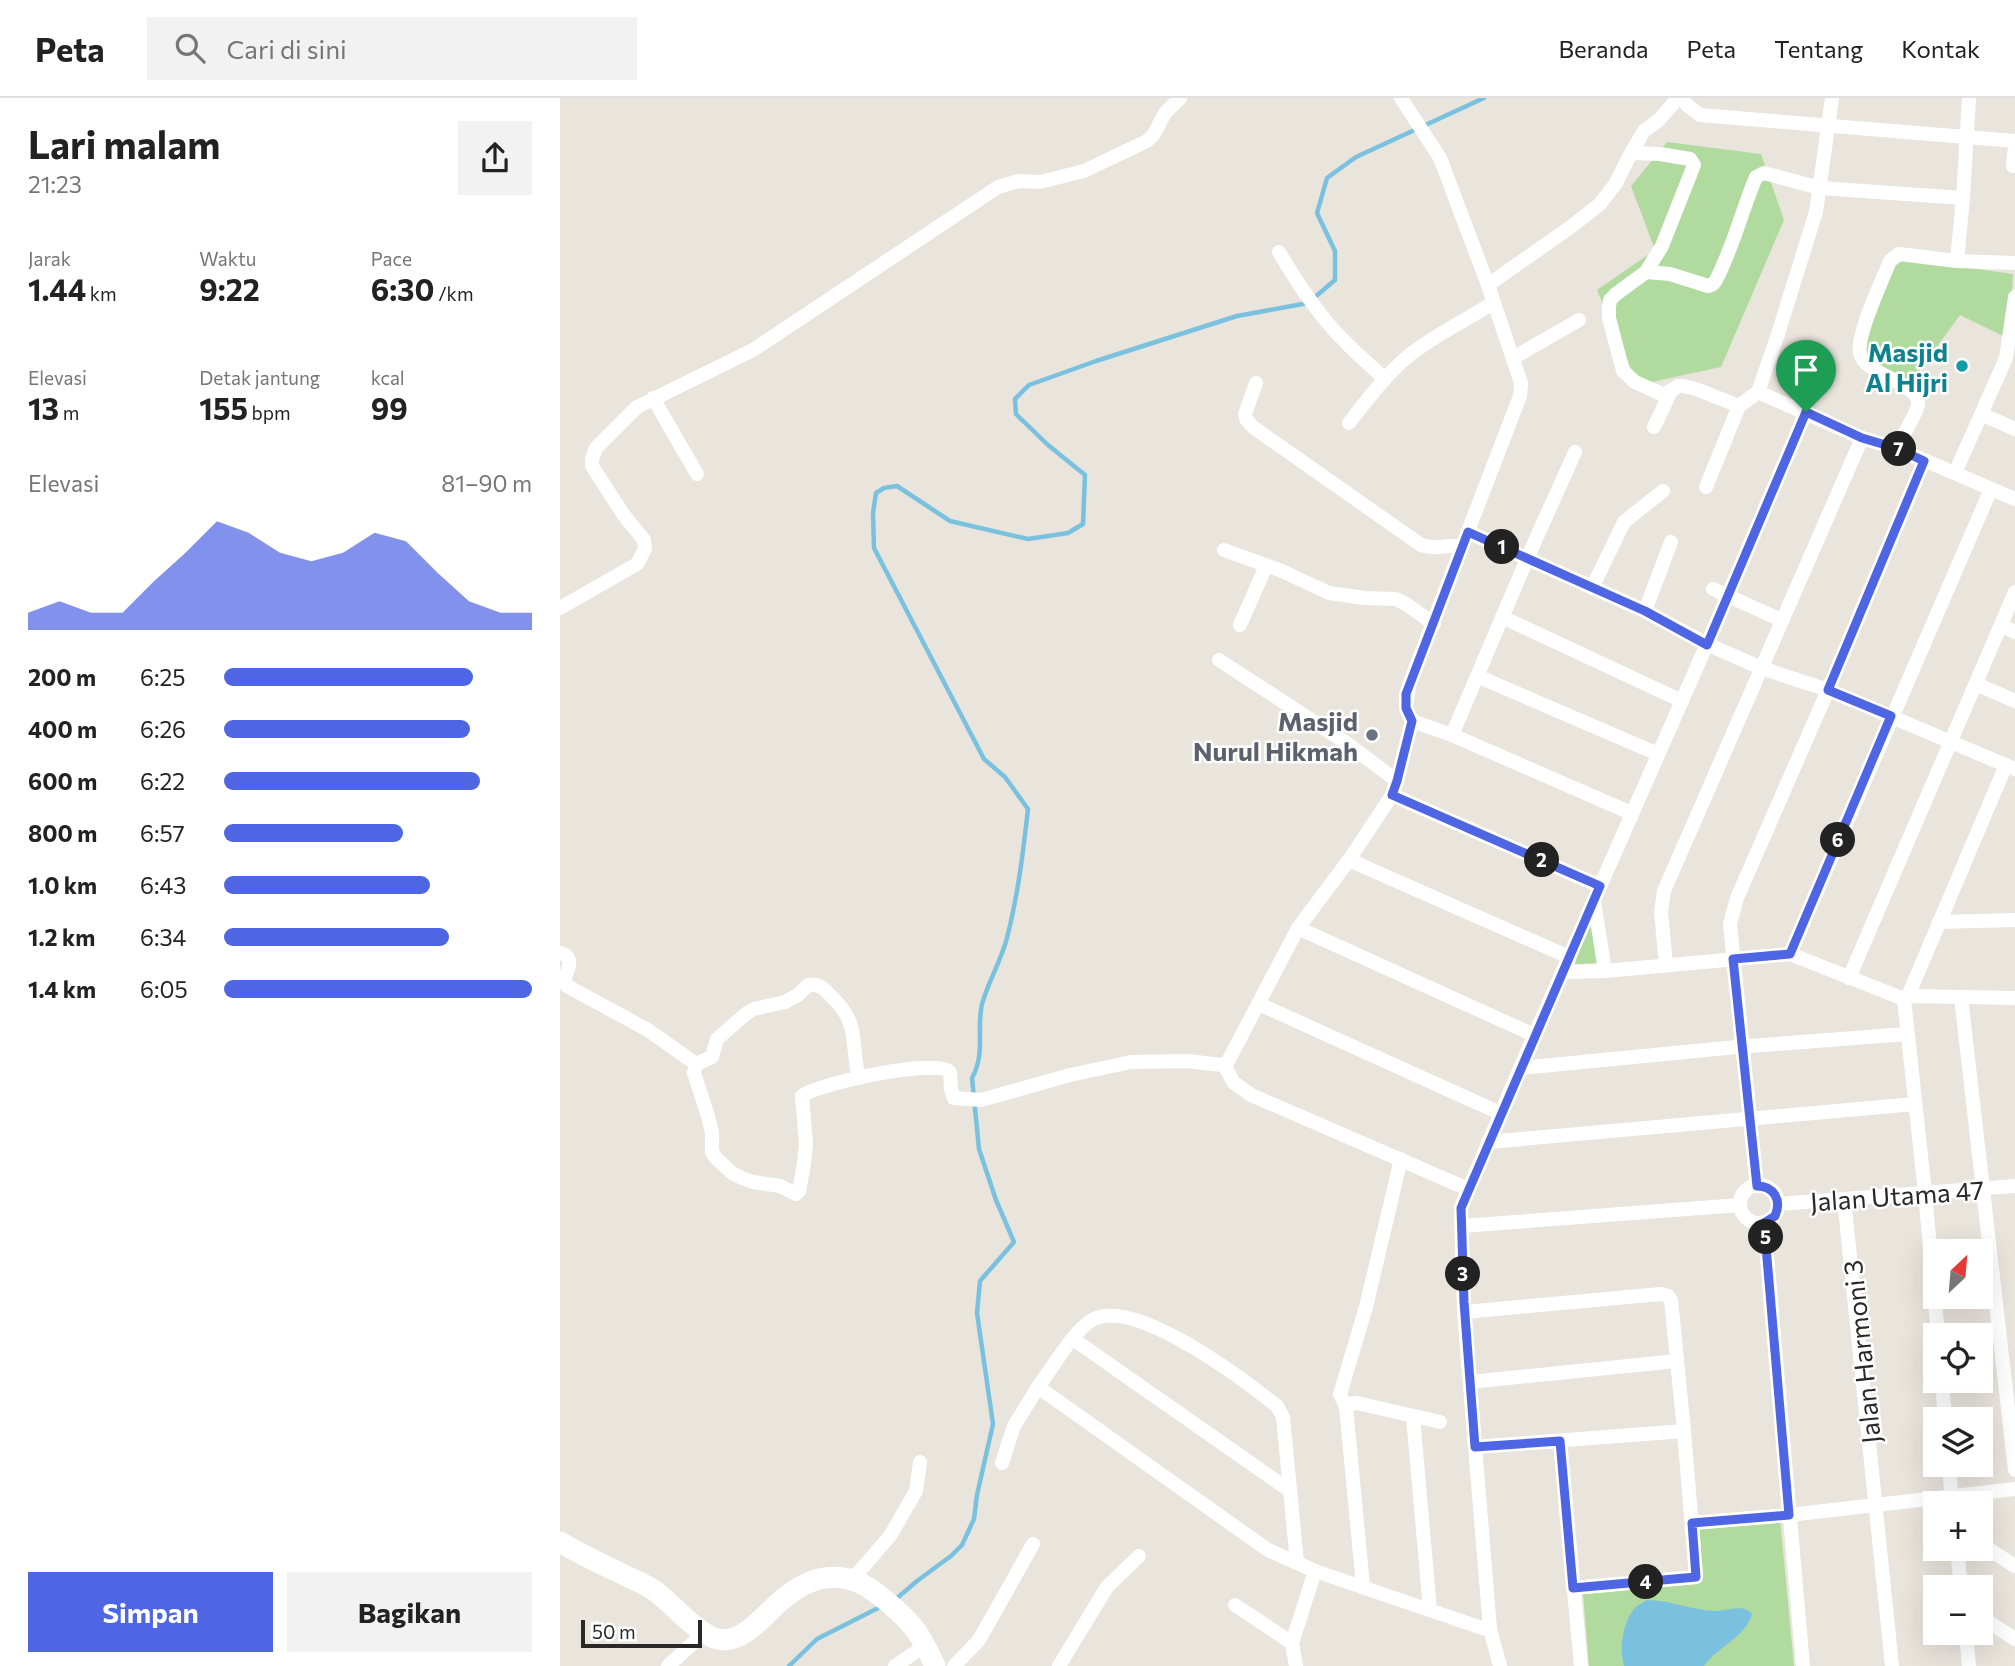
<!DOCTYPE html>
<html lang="id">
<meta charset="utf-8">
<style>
:root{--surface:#fff;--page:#f2f2f2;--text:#222;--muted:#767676;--line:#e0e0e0;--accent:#4e65e4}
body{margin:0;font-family:Commissioner,sans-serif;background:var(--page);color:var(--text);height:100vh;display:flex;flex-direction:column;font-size:26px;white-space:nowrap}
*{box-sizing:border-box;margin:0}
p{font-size:23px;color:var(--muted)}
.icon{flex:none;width:38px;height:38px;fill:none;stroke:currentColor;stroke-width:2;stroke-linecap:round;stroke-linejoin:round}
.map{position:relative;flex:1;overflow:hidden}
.panel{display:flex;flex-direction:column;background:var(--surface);width:560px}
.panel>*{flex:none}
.needle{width:46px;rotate:26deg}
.buttons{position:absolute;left:1363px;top:1141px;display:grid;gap:14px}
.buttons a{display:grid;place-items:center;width:70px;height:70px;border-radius:0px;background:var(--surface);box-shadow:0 7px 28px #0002;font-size:35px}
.scale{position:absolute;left:21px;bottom:18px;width:121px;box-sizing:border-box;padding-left:7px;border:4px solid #282828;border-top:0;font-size:19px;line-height:24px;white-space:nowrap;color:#282828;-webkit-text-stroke:5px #fff;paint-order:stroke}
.pin{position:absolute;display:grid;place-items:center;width:60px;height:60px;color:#fff;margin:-72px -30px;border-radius:50% 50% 50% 0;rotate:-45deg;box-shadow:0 0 7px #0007}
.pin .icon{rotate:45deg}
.km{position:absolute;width:35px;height:35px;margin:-18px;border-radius:50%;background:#222;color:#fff;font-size:19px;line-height:35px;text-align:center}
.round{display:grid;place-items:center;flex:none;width:74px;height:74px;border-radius:0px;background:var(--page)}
.headline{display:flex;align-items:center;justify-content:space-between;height:119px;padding:0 28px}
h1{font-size:38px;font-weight:700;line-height:52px}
.metrics{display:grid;grid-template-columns:repeat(3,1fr);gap:10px;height:119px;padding:7px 28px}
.metrics div{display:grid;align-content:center}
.metrics b{font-size:30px;font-weight:700}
.metrics small{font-size:19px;font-weight:400}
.metrics p{font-size:19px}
.chart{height:196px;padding:14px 28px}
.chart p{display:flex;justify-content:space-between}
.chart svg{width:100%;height:126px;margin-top:7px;fill:var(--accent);opacity:.7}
.primary-button{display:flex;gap:14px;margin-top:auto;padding:14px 28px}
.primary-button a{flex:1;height:80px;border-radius:0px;background:var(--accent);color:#fff;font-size:28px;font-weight:700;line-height:80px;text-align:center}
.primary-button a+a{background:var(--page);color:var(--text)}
ul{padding:0 28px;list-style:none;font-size:23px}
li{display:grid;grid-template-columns:112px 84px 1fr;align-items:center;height:52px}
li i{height:18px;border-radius:9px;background:var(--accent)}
header{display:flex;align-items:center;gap:42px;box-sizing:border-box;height:98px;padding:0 35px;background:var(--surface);border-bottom:2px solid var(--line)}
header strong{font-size:33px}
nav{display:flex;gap:38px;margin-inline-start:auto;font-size:24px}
.search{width:490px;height:63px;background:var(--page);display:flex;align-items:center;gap:18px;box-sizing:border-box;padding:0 24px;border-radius:0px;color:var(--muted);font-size:26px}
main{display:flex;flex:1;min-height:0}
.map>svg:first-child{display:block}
</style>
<header>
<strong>Peta</strong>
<div class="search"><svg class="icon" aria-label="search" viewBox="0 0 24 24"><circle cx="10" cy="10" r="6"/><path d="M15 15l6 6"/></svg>Cari di sini</div>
<nav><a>Beranda</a><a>Peta</a><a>Tentang</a><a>Kontak</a></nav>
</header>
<main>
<section class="panel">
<div class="headline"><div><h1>Lari malam</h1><p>21:23</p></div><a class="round"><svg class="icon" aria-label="share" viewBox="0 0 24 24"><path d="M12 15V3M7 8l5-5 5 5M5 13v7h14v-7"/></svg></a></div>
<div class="metrics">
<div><p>Jarak</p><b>1.44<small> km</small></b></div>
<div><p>Waktu</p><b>9:22</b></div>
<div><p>Pace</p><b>6:30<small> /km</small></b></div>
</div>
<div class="metrics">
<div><p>Elevasi</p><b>13<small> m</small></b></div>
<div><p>Detak jantung</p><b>155<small> bpm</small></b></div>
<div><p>kcal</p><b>99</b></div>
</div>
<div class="chart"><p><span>Elevasi</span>81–90 m</p>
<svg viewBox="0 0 160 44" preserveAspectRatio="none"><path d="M0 44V38L10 34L20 38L30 38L40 27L50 17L60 6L70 10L80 17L90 20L100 17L110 10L120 13L130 24L140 34L150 38L160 38V44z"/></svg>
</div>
<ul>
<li><b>200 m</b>6:25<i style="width:81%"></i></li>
<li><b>400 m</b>6:26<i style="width:80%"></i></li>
<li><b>600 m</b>6:22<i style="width:83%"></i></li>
<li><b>800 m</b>6:57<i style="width:58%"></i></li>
<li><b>1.0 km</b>6:43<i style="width:67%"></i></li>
<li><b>1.2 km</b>6:34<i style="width:73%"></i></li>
<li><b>1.4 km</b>6:05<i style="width:100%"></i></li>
</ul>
<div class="primary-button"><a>Simpan</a><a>Bagikan</a></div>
</section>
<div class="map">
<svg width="1455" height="1568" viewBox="0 0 1455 1568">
<rect width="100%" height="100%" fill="#e9e4dc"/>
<!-- green -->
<g fill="#b1da9e">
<polygon points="1107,44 1201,56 1224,122 1161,269 1078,287 1037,192 1095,152 1071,88"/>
<polygon points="1345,161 1453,176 1449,241 1400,217 1349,287 1311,264 1305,255 1306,240 1335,166"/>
<polygon points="1032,826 1038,865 1015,866 1018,852 1026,828"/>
<polygon points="1220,1420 1234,1568 1029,1568 1023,1496 1140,1485 1135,1428"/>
</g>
<!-- water -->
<path fill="#7ac1e0" d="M 1087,1502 C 1110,1502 1130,1512 1155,1513 C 1167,1513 1184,1505 1192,1516 C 1186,1539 1157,1549 1144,1568 L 1064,1568 C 1059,1551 1062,1528 1073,1512 C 1076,1508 1082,1505 1087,1502 Z"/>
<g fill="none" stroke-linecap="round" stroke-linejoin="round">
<!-- stream -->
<g stroke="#7ac1e0" stroke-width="4.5">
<path d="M 336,1501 L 357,1483 L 391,1458 L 402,1447 L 414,1421 L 417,1397 L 433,1326 L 417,1215 L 420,1183 L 454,1144 L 436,1102 L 419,1051 L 412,980 C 426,954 416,933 422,906 C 428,884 441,863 447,840 C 458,797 463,755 468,711 L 445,679 L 424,661 L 314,450 L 313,415 L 316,395 L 324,390 L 337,388 L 390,423 L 468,441 L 508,435 L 523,426 L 525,377 L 488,347 L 456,316 L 455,301 L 469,287 L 536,263 L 677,218 L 748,205 L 775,182 L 775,153 L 757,115 L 767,80 L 796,59 L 924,0"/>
<polyline points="229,1568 257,1541 322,1508"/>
</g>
<!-- street -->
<g stroke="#fff" stroke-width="14">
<polyline points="1118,0 1099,22 1084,33 1071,55 1100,56 1130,61 1134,67 1102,148 1086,174 1056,196 1050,202 1049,209 1049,220 1063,273 1075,284 1104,297 1118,288 1123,288 1136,291 1179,308"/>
<polyline points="1122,0 1127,7 1140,17 1455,43"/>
<polyline points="1453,68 1455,48"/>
<path d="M 719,154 C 732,176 746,198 762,218 C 780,241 803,261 825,281"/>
<polyline points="1397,163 1403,100 1409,0"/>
<path d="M 1086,174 L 1110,176 L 1148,188 C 1153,186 1153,187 1156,182 C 1173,150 1182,112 1196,79 L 1204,75 L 1260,90 L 1403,100"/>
<polyline points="928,187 1012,128 1040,106 1056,85 1071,55"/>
<polyline points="953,260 1019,222"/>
<path d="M 696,285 L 685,316 L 686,321 L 693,329 L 861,447 C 879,453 886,445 902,449"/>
<polyline points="1198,294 1302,340 1336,350 1455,401"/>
<polyline points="93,300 137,376"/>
<polyline points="1421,316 1455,331"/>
<path d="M 789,325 C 807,302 824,279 846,260 C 872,238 905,223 933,205"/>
<polyline points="1094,329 1111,293"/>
<path d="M 1336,350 C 1341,340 1357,316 1358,306 C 1360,285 1304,277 1300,255 C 1296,237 1322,183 1330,163 L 1339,156 L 1397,163 L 1455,165"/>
<polyline points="1395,375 1446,260 1455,199"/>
<polyline points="1146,389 1179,308 1198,294 1218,236 1256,114 1272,0"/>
<polyline points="908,434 1085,513 1147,546 1201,570 1268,592 1455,671"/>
<polyline points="664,452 722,473 769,495 805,500 836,501 846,506 874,526"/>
<polyline points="1032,490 1064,424 1103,393"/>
<polyline points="1153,491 1221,522"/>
<polyline points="0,510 77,466 85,451 84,442 63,416 32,368 32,361 36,350 77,309 193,252 438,89 459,83 480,84 524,73 587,43 594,36 605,15 620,0"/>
<polyline points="1085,513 1111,444"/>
<polyline points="942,519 1122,603"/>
<polyline points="680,527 706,468"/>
<polyline points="1441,528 1455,534"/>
<polyline points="659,562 788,646 837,683"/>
<polyline points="917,578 1098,656"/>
<polyline points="1416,586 1455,603"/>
<polyline points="852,623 892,637 1071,715"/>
<polyline points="892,637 967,461 1015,354"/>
<polyline points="832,697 1040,788"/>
<polyline points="789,762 1009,859"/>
<polyline points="1034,803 1045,873"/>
<polyline points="1379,824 1455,822"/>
<polyline points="738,830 974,937"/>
<path d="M 0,855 C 17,860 6,873 4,884 L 7,888 L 88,932 L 136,966 L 152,959 L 157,941 L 187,915 L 194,911 L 225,904 L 238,897 L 248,887 C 259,885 264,891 271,898 C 301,926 290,945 299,980"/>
<polyline points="1230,856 1431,391"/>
<polyline points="1106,867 1101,814 1104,793 1302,340"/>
<polyline points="1002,874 1045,873 1230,856 1344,901 1348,898 1455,900"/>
<polyline points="1289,880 1455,494"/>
<polyline points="1348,898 1446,667"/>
<polyline points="1401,899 1455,1372"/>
<polyline points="1344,901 1365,1095 1378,1237"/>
<polyline points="699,906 940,1015"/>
<path d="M 136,966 L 134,975 L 147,1015 L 152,1034 L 152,1054 L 156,1060 L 172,1075 L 182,1080 L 193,1084 L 220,1088 L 236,1096 L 239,1093 L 244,1066 L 246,1045 L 242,998 C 260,985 375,960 390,974 L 391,991 L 394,1000 L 421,1002 L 510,977 L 571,964 L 627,963 L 662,967 L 666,970 L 673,984 L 691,997 L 908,1091"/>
<polyline points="665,969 738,830 789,762 832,697 837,683 852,623 846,610 849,587 960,298 961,285 928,187 880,60 841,0"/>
<polyline points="960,970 1177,949 1347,936"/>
<polyline points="928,1044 1355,1006"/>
<circle cx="1199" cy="1106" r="19"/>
<polyline points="1197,1088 1170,826 1177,800 1268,592 1364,363"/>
<polyline points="1284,1101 1332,1568"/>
<polyline points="1218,1106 1455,1088"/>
<polyline points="1204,1124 1243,1568"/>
<polyline points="902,1128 1180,1107"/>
<polyline points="904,1214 1101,1196 1108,1198 1111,1202 1124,1333 1136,1479 1013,1490"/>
<polyline points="513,1241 729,1392"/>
<polyline points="1382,1283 1385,1321"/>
<polyline points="910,1284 1117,1263"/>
<polyline points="786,1309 790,1306 797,1305 880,1324"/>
<polyline points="853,1319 870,1512"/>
<polyline points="1000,1343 1021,1568"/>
<polyline points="915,1349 1124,1333"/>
<polyline points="442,1365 454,1328 478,1289"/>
<polyline points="1389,1367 1392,1405"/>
<polyline points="1132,1425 1229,1417 1455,1391"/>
<polyline points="1421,1446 1455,1468"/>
<polyline points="1397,1451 1401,1489"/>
<path d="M 737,1465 L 723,1319 L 717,1308 C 683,1281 574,1198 532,1222 C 514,1232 491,1272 478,1289 L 708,1452 L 755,1473 L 922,1530 L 930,1531"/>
<polyline points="285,1480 297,1476 330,1438 356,1393 360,1364"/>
<polyline points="803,1488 786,1309 780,1296 806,1209 841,1061"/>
<polyline points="675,1507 732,1545"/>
<polyline points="1421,1519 1455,1541"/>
<polyline points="1406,1535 1409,1568"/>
<polyline points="108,1568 144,1535"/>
<polyline points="335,1568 366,1547"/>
<polyline points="394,1568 419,1542 473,1446"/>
<polyline points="499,1568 547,1489 579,1458"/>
<polyline points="736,1568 732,1545 755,1473"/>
<polyline points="940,1568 930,1531 904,1214 901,1109 960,970 1147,546 1246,314"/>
</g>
<!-- secondary -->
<path stroke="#fff" stroke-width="21" d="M 0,1444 C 21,1457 44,1467 66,1478 C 77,1483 90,1488 99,1496 C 115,1509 142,1541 163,1542 C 183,1542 199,1523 212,1511 C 245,1478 281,1466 320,1498 C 350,1522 359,1532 375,1568"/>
</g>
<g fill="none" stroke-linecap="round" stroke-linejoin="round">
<defs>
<path id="route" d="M 1246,314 L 1302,340 L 1336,350 L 1364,363 L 1268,592 L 1331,618 L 1230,856 L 1173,861 L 1197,1088 C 1214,1088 1222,1102 1215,1118 L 1204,1125 L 1229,1417 L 1132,1425 L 1136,1479 L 1013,1490 L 1000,1343 L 915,1349 L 904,1204 L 901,1110 L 1040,788 L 832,697 L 837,683 L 852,623 L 846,610 L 846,596 L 908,434 L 1085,513 L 1147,547 Z"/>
</defs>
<!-- route casing -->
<use href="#route" stroke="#fff" stroke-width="14"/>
<!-- route -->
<use href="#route" stroke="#4e65e4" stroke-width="9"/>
</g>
<!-- markers -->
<circle fill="#0f9aa8" stroke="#fff" stroke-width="2.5" cx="1402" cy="268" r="7"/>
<circle fill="#6b7280" stroke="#fff" stroke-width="2.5" cx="812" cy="637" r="7"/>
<g text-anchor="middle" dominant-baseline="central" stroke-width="5" stroke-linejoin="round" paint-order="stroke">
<!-- culture labels -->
<g font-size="26" font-weight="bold" fill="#0d838f" stroke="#fff" text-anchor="end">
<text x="1388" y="253">Masjid<tspan x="1388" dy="30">Al Hijri</tspan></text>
</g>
<!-- worship labels -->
<g font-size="26" font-weight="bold" fill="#5b616d" stroke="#fff" text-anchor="end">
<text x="798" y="622">Masjid<tspan x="798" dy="30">Nurul Hikmah</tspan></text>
</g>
<!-- street labels -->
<g font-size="26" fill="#282828" stroke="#fff">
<text transform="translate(1337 1097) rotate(-4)">Jalan Utama 47</text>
<text transform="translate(1301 1254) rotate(-96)">Jalan Harmoni 3</text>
</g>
</g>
</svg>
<div class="buttons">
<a><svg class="needle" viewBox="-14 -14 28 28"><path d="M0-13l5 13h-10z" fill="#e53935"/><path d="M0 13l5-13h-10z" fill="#767676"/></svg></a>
<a><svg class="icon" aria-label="locate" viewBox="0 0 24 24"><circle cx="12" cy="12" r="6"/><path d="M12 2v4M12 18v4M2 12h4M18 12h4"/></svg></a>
<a><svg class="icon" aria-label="layers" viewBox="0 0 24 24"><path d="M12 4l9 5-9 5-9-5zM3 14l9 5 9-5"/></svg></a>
<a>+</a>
<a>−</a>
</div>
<div class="scale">50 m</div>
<div class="pin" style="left:1246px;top:314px;background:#1e9e55"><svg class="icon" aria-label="arrive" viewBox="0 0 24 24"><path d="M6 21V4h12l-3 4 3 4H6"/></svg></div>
<b class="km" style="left:942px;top:449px">1</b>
<b class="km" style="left:982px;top:762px">2</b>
<b class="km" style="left:903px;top:1176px">3</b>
<b class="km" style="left:1086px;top:1484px">4</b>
<b class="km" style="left:1206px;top:1139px">5</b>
<b class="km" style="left:1278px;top:742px">6</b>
<b class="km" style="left:1339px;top:351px">7</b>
</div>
</main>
